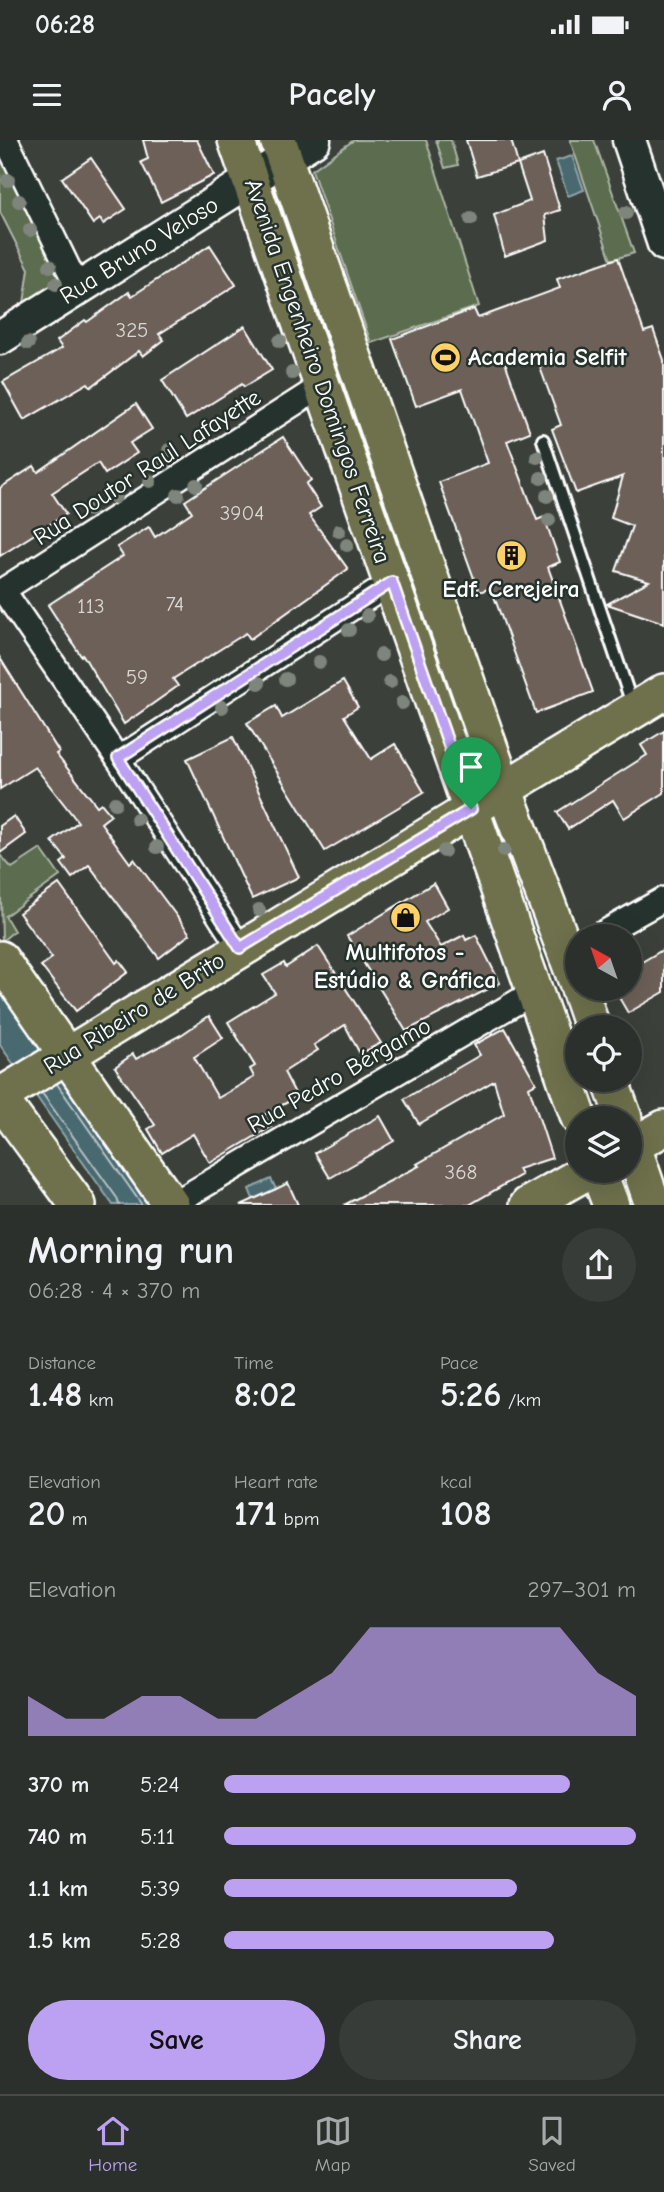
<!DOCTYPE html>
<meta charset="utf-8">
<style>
:root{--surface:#2c302c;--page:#383c38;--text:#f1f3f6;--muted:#a6a9a9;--line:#484b48;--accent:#bca0f2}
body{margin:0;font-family:"Comic Neue",sans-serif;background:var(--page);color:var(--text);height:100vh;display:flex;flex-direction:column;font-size:26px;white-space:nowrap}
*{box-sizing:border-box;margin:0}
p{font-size:23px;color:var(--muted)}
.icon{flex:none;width:38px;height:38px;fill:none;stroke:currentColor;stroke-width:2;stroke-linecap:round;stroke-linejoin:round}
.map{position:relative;height:1065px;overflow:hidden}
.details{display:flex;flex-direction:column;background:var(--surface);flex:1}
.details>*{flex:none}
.needle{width:46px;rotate:320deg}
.buttons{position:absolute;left:565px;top:784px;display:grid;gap:14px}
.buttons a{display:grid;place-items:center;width:77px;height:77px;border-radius:50%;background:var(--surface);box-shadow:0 7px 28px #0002,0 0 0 2px var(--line);font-size:35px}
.pin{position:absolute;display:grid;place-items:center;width:60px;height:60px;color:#fff;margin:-72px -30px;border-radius:50% 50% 50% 0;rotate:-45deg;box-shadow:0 0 7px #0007}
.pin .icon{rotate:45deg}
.round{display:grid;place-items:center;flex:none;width:74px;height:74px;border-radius:37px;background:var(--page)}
.summary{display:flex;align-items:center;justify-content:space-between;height:119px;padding:0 28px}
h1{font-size:38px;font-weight:800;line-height:52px}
.stats{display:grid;grid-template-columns:repeat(3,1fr);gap:10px;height:119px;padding:7px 28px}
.stats div{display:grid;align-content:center}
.stats b{font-size:35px;font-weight:800}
.stats small{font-size:19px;font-weight:400}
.stats p{font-size:19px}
.chart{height:196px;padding:14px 28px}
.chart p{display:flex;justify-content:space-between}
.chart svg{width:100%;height:126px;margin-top:7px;fill:var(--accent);opacity:.7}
.primary-button{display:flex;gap:14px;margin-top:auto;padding:14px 28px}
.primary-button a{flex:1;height:80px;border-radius:42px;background:var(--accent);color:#111;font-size:28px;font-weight:800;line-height:80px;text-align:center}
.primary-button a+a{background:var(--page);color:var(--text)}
ul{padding:0 28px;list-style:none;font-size:23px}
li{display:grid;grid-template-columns:112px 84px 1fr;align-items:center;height:52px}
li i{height:18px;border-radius:9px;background:var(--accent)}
.status{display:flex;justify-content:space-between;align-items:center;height:49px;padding:0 35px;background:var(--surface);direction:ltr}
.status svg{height:19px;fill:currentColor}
header{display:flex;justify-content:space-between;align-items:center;height:91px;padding:0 28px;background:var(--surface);font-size:32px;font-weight:800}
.tabs{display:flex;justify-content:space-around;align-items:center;height:98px;border-top:2px solid var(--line);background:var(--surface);font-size:19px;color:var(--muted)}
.tabs a{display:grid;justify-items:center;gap:4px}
.tabs .on{color:var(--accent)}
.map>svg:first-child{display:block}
</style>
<div class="status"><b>06:28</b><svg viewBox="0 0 49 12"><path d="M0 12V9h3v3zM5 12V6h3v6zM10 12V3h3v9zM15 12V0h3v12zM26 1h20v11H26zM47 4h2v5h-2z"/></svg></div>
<header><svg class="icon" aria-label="menu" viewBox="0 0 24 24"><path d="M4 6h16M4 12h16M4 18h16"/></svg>Pacely<svg class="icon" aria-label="person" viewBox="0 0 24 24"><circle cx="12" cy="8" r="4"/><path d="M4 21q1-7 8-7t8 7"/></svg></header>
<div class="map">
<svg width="664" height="1065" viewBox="0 0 664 1065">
<rect width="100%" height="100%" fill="#3b403a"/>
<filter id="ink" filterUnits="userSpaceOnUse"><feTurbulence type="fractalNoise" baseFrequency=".0143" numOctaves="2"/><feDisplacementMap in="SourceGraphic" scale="14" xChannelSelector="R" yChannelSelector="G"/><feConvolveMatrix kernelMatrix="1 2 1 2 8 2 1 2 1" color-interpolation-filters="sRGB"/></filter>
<g filter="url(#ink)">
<!-- green -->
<g fill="#5b6c4f" stroke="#adb6a7" stroke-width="2">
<polygon points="354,0 426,0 479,166 371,203 312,30"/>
<polygon points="436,0 451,0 458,25 445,28"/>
<polygon points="570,0 594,0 634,113 611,120"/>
<polygon points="0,6 72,147 22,177 29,129 0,72"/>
<polygon points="41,709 60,736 5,776 14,791 2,801 0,715 12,728"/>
</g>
<!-- water -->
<g fill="#4a6971" stroke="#92a5aa" stroke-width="2">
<polygon points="572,16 584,50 568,56 556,21"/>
<polygon points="0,851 151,1065 113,1065 0,905"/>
<polygon points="271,1039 276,1049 253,1059 249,1049"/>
</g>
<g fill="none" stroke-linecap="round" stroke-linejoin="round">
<!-- shore -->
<g stroke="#b7c3c6" stroke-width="2">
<polyline points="57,944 142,1065"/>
<polyline points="42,953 117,1058 119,1065"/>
</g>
</g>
<!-- building -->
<g fill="#6c6058" stroke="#fff" stroke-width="2">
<polygon points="143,0 197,0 214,35 161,62 141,22 148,19"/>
<polygon points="466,0 511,0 518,24 477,36"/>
<polygon points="543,15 560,70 545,75 548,100 505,116 494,75 530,61 518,24"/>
<polygon points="91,18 126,69 103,84 100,79 93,84 62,38"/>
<polygon points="210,105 236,145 159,194 164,200 143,216 139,211 91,247 88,243 24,280 3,242 62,208 57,201 85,180 87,182 129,152 132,156"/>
<polygon points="618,118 644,192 653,189 664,220 664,483 607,464 649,441 616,431 632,386 611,378 623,336 576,353 552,289 561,285 534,211 505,222 530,292 507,301 537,380 544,377 560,422 548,427 593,552 536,573 491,448 479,452 439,342 488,323 462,249 416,266 392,199 474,169 478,178 560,148 557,139"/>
<polygon points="245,186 272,230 244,247 242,244 186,279 162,240"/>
<polygon points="136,264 152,289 130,303 137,313 105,334 98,323 52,353 66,374 0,416 0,348 34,326 38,332"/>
<polygon points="283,297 311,340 306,344 321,367 309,375 348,429 250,499 246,493 173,539 178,546 124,584 83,515 81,516 48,465 123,416 117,407 149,387 155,397 192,372 185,361"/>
<polygon points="0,518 59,612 56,614 97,666 101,663 111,675 101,683 130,723 134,719 190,794 159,818 89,725 72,738 61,723 66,719 52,701 78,682 35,627 0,649"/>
<polygon points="343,541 358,567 344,576 371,619 395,604 424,652 325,711 247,583 276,566 282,578"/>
<polygon points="664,591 664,653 624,678 613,660 568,689 557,672 647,615 641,605"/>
<polygon points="233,597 299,737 252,759 187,619"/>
<polygon points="14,676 26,694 0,713 0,686"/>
<polygon points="434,743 448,768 425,782 441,807 464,795 466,800 476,795 500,843 406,891 347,796"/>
<polygon points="59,744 116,823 119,820 128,832 76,871 41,826 52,818 19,773"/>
<polygon points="318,806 381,903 360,914 345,885 314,905 318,910 284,932 297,957 264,975 271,987 210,1023 193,994 162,1013 148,989 155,985 115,927 133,914 136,919 181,895 209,876 223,898 194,917 218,958 254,937 250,929 255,926 228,882 275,853 263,835 284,823 286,827"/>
<polygon points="664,809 664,852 628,873 614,849 630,849 630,829"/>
<polygon points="505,888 536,943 529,947 552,1018 518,1029 521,1035 469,1065 344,1065 419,1026 417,1024 504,974 494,941 419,984 404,959 480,915 474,905"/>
<polygon points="380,976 394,1001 330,1038 315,1013"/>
<polygon points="288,1043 298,1065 241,1065 276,1049"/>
</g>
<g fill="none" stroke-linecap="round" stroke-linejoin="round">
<defs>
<polyline id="lane" points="543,300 632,564"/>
<g id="street">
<polyline points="6,0 78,148"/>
<polyline points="3,450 118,619 240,808"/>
<polyline points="0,452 323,245"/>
<polyline points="118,619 392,442"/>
<polyline points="598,796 664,759"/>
<polyline points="171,1065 534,852"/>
</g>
<g id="secondary">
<polyline points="629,0 664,104"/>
<polyline points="0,198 314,0"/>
</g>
<g id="primary">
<polyline points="236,0 579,978"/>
<polyline points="278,0 504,649 578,845"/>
<polyline points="0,819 171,1065"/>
<polyline points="579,849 592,887"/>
<polyline points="610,940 624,978"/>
<polyline points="0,956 664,552"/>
<polyline points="0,959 78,1065"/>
<polyline points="630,998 653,1065"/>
<polyline points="630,1007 664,988"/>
<polyline points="598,1031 611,1065"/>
<polyline points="528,1065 588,1031"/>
</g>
</defs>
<!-- lane casing -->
<use href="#lane" stroke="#fff" stroke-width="16"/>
<!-- street casing -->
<use href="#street" stroke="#fff" stroke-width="28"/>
<!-- secondary casing -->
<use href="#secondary" stroke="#fff" stroke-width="37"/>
<!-- primary casing -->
<use href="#primary" stroke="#fff" stroke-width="40"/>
<!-- lane -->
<use href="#lane" stroke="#26332d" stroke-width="10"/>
<!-- street -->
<use href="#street" stroke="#26332d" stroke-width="23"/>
<!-- secondary -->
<use href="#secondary" stroke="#26332d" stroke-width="32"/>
<!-- primary -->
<use href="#primary" stroke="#6e714b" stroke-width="35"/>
</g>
<!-- trees -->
<g fill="#7e857b">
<circle cx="8" cy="40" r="7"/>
<circle cx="19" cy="61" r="7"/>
<circle cx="626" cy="73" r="7"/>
<circle cx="471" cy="79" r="7"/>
<circle cx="30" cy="90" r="7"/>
<circle cx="50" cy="126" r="7"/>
<circle cx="56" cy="144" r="7"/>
<circle cx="280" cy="201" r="7"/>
<circle cx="28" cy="203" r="7"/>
<circle cx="292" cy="233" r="7"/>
<circle cx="169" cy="310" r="7"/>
<circle cx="537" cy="317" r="7"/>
<circle cx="164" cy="324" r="7"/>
<circle cx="541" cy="338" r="7"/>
<circle cx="150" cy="341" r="7"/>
<circle cx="196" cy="345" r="7"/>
<circle cx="178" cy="355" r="7"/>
<circle cx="547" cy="356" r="7"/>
<circle cx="115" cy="357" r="7"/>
<circle cx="89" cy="370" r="7"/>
<circle cx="549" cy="380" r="7"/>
<circle cx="339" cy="391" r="7"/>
<circle cx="347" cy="405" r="7"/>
<circle cx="367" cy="476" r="7"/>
<circle cx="349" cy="490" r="7"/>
<circle cx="381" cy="515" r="7"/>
<circle cx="319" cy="522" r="7"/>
<circle cx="286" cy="539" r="7"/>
<circle cx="390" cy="542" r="7"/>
<circle cx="259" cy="543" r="7"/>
<circle cx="402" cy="563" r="7"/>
<circle cx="222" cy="567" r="7"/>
<circle cx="115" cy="663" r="7"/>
<circle cx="137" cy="679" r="7"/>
<circle cx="157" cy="707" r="7"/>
<circle cx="504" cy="710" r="7"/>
<circle cx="444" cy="711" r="7"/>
<circle cx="259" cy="770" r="7"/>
</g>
</g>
<g fill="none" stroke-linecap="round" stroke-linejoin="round" filter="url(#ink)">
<defs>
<polygon id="route" points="392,442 471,669 240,808 118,618"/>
</defs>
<!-- route casing -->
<use href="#route" stroke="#fff" stroke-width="14"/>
<!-- route -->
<use href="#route" stroke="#bca0f2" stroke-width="9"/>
</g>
<!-- icons -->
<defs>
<symbol id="stadium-disc" viewBox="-11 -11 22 22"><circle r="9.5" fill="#ffd166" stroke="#26332d"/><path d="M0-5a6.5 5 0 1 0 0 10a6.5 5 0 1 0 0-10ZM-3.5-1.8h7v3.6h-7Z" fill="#111"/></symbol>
<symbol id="building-disc" viewBox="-11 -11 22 22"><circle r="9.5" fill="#ffd166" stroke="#26332d"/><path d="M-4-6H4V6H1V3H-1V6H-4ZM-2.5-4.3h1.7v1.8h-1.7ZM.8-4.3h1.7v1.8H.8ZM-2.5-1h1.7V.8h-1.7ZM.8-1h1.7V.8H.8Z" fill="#111"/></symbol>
<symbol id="shop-disc" viewBox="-11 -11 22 22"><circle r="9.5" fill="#ffd166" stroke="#26332d"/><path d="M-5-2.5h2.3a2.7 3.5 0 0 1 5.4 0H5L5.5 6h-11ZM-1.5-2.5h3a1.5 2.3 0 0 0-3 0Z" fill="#111"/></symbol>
</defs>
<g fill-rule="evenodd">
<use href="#stadium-disc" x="428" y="200" width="35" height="35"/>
<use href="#building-disc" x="494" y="398" width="35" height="35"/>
<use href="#shop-disc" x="388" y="760" width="35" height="35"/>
</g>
<g text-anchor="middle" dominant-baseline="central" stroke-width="5" stroke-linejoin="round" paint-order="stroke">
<!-- number labels -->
<g font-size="21" fill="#dad7d5">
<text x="132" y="190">325</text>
<text x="242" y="373">3904</text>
<text x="175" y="464">74</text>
<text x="91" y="466">113</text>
<text x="137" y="537">59</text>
<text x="461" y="1032">368</text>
</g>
<!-- street labels -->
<g font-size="24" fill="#fff" stroke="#26332d">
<text transform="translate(139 110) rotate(-32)">Rua Bruno Veloso</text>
<text transform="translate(318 231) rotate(71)">Avenida Engenheiro Domingos Ferreira</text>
<text transform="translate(147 327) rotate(-33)">Rua Doutor Raul Lafayette</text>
<text transform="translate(134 873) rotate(-32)">Rua Ribeiro de Brito</text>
<text transform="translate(339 935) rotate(-30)">Rua Pedro Bérgamo</text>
</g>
<!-- poi labels -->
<g font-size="24" font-weight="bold" fill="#fff" stroke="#26332d">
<text x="468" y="217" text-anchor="start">Academia Selfit</text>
<text x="511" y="449">Edf. Cerejeira</text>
<text x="405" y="812">Multifotos -<tspan x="405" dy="28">Estúdio &amp; Gráfica</tspan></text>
</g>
</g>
</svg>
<div class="buttons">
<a><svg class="needle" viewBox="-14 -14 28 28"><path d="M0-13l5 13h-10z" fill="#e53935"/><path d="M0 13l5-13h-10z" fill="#a6a9a9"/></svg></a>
<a><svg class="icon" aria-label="locate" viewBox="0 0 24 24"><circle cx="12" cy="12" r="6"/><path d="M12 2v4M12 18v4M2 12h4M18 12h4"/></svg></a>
<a><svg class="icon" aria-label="layers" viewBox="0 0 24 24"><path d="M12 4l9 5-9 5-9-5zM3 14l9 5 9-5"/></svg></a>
</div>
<div class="pin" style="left:471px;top:669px;background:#1e9e55"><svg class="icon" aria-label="arrive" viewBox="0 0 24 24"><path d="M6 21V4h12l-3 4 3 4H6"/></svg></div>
</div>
<section class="details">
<div class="summary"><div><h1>Morning run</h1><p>06:28 · 4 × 370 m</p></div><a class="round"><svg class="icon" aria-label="share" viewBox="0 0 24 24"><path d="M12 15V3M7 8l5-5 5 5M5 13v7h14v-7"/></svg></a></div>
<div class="stats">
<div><p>Distance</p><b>1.48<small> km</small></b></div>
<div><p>Time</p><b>8:02</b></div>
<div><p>Pace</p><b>5:26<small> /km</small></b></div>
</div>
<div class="stats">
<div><p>Elevation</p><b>20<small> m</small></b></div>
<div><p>Heart rate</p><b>171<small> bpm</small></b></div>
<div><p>kcal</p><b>108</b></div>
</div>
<div class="chart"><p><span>Elevation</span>297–301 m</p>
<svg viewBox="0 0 160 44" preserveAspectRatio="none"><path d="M0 44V30L10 38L20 38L30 30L40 30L50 38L60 38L70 30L80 22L90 6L100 6L110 6L120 6L130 6L140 6L150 22L160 30V44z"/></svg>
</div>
<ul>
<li><b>370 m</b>5:24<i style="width:84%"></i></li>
<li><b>740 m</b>5:11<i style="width:100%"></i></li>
<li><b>1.1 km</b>5:39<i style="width:71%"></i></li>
<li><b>1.5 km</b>5:28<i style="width:80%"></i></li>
</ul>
<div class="primary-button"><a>Save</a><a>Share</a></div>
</section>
<nav class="tabs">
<a class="on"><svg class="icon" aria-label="home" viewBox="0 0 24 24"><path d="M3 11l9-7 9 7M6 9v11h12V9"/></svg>Home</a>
<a><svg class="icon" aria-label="map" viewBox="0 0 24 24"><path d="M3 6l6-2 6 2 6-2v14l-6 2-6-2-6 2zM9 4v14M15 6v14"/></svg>Map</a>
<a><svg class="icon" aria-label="saved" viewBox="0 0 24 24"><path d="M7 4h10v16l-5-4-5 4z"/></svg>Saved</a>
</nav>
